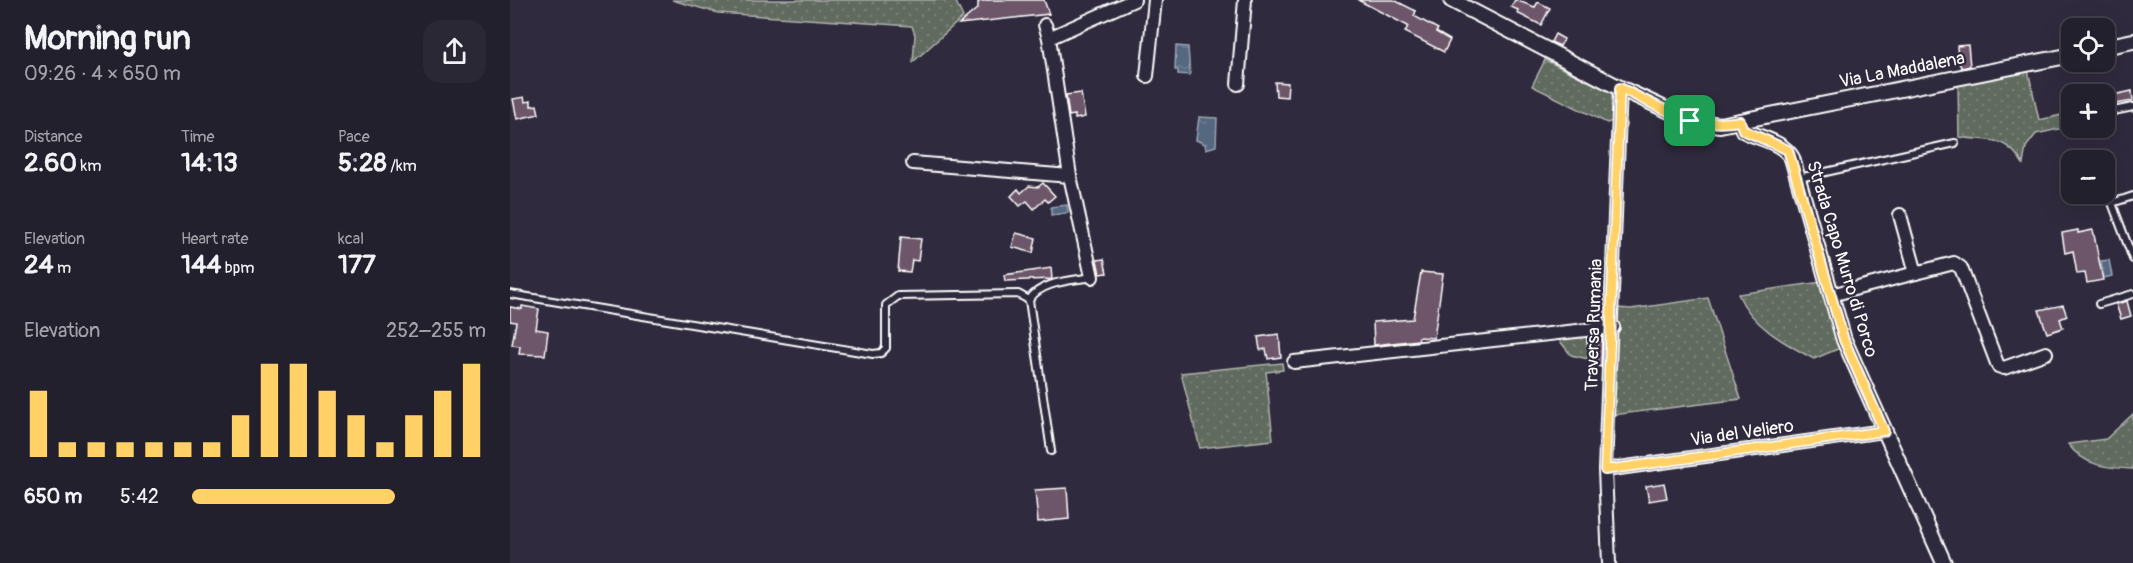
<!DOCTYPE html>
<meta charset="utf-8">
<style>
:root{--surface:#23202e;--page:#2b2836;--text:#f1f3f6;--muted:#a3a3aa;--line:#403e4a;--accent:#ffd166}
body{margin:0;font-family:Pangolin,sans-serif;background:var(--page);color:var(--text);height:100vh;display:flex;flex-direction:column;font-size:22px;white-space:nowrap}
*{box-sizing:border-box;margin:0}
p{font-size:20px;color:var(--muted)}
.icon{flex:none;width:33px;height:33px;fill:none;stroke:currentColor;stroke-width:2;stroke-linecap:round;stroke-linejoin:round}
.map{position:relative;flex:1;overflow:hidden}
.panel{display:flex;flex-direction:column;background:var(--surface);width:510px}
.panel>*{flex:none}
.fabs{position:absolute;left:1551px;top:18px;display:grid;gap:12px}
.fabs a{display:grid;place-items:center;width:54px;height:54px;border-radius:12px;background:var(--surface);box-shadow:0 6px 24px #0002,0 0 0 2px var(--line);font-size:30px}
.pin{position:absolute;display:grid;place-items:center;width:51px;height:51px;color:#fff;margin:-26px;border-radius:12px;box-shadow:0 3px 9px #0006}
.round{display:grid;place-items:center;flex:none;width:63px;height:63px;border-radius:18px;background:var(--page)}
.overview{display:flex;align-items:center;justify-content:space-between;height:102px;padding:0 24px}
h1{font-size:33px;font-weight:700;line-height:45px}
.metrics{display:grid;grid-template-columns:repeat(3,1fr);gap:9px;height:102px;padding:6px 24px}
.metrics div{display:grid;align-content:center}
.metrics b{font-size:26px;font-weight:700}
.metrics small{font-size:16px;font-weight:400}
.metrics p{font-size:16px}
.chart{height:168px;padding:12px 24px}
.chart p{display:flex;justify-content:space-between}
.chart svg{width:100%;height:108px;margin-top:6px;stroke:var(--accent);stroke-width:6}
ul{padding:0 24px;list-style:none;font-size:20px}
li{display:grid;grid-template-columns:96px 72px 1fr;align-items:center;height:45px}
li i{height:15px;border-radius:8px;background:var(--accent)}
main{display:flex;flex:1;min-height:0}
.map>svg:first-child{display:block}
</style>
<main>
<section class="panel">
<div class="overview"><div><h1>Morning run</h1><p>09:26 · 4 × 650 m</p></div><a class="round"><svg class="icon" aria-label="share" viewBox="0 0 24 24"><path d="M12 15V3M7 8l5-5 5 5M5 13v7h14v-7"/></svg></a></div>
<div class="metrics">
<div><p>Distance</p><b>2.60<small> km</small></b></div>
<div><p>Time</p><b>14:13</b></div>
<div><p>Pace</p><b>5:28<small> /km</small></b></div>
</div>
<div class="metrics">
<div><p>Elevation</p><b>24<small> m</small></b></div>
<div><p>Heart rate</p><b>144<small> bpm</small></b></div>
<div><p>kcal</p><b>177</b></div>
</div>
<div class="chart"><p><span>Elevation</span>252–255 m</p>
<svg viewBox="0 0 160 44" preserveAspectRatio="none"><path d="M5 44V17M15 44V38M25 44V38M35 44V38M45 44V38M55 44V38M65 44V38M75 44V27M85 44V6M95 44V6M105 44V17M115 44V27M125 44V38M135 44V27M145 44V17M155 44V6"/></svg>
</div>
<ul>
<li><b>650 m</b>5:42<i style="width:69%"></i></li>
</ul>
</section>
<div class="map">
<svg width="1623" height="563" viewBox="0 0 1623 563">
<defs>
<pattern id="green-dots" width="8" height="8" patternUnits="userSpaceOnUse" patternTransform="scale(1.5)"><rect width="8" height="8" fill="#616a5e"/><path d="M2 2h.1M6 6h.1" fill="none" stroke="#798076" stroke-width="1.8" stroke-linecap="round"/></pattern>
<pattern id="water-ripples" width="26" height="14" patternUnits="userSpaceOnUse" patternTransform="scale(1.5)"><rect width="26" height="14" fill="#556780"/><path d="M2 4q2-2 4 0t4 0M15 11q2-2 4 0t4 0" fill="none" stroke="#6e7e93"/></pattern>
</defs>
<rect width="100%" height="100%" fill="#2f2a3d"/>
<filter id="ink" filterUnits="userSpaceOnUse"><feTurbulence type="fractalNoise" baseFrequency=".0167" numOctaves="2"/><feDisplacementMap in="SourceGraphic" scale="12" xChannelSelector="R" yChannelSelector="G"/><feConvolveMatrix kernelMatrix="1 2 1 2 8 2 1 2 1" color-interpolation-filters="sRGB"/></filter>
<g filter="url(#ink)">
<!-- green -->
<g fill="url(#green-dots)" stroke="#b0b4ae" stroke-width="1.5">
<polygon points="162,0 445,0 453,17 403,62 405,35 402,26 208,13"/>
<polygon points="1035,60 1101,92 1104,97 1103,121 1097,123 1022,86"/>
<path d="M 1518,70 L 1529,120 L 1556,114 L 1558,127 L 1526,134 L 1516,147 L 1513,164 C 1495,134 1478,142 1449,137 L 1448,85 Z"/>
<path d="M 1311,282 L 1330,348 L 1304,359 C 1274,343 1242,326 1228,294 Z"/>
<polygon points="1198,298 1231,399 1103,415 1108,308 1121,309"/>
<polygon points="1077,333 1077,343 1087,343 1087,361 1061,355 1046,336"/>
<polygon points="772,363 773,370 756,372 763,440 690,448 671,373"/>
<path d="M 1623,414 L 1623,469 C 1597,468 1574,466 1558,444 L 1596,439 Z"/>
</g>
<!-- water -->
<g fill="url(#water-ripples)" stroke="#99a4b3" stroke-width="1.5">
<polygon points="666,46 678,47 680,75 668,74 668,70 665,70"/>
<polygon points="689,117 707,118 706,146 696,149 695,144 686,140"/>
<polygon points="557,205 558,213 541,215 541,207"/>
<polygon points="1599,260 1602,276 1594,278 1591,261"/>
</g>
<!-- building -->
<g fill="#6e576b" stroke="#fff" stroke-width="1.5">
<polygon points="479,0 534,0 539,14 449,24 468,8 468,2"/>
<polygon points="848,0 884,0 906,11 904,16 928,29 926,32 940,40 934,52 895,32 898,26"/>
<polygon points="1005,0 1025,7 1028,2 1040,8 1031,25 1007,13 1008,10 1001,7"/>
<polygon points="1045,34 1054,39 1050,46 1041,42"/>
<polygon points="1458,45 1460,66 1452,68 1448,62 1447,46"/>
<polygon points="765,82 778,83 777,97 766,96"/>
<polygon points="1622,91 1623,101 1594,106 1594,97"/>
<polygon points="571,93 575,117 565,119 565,115 559,116 556,95"/>
<polygon points="14,97 15,102 21,101 21,106 27,105 29,114 7,119 3,99"/>
<polygon points="533,183 545,196 538,202 535,199 524,209 517,201 510,206 501,196 508,189 511,193 519,186 528,187"/>
<polygon points="1568,230 1568,233 1583,230 1593,280 1577,283 1575,273 1567,274 1563,251 1555,253 1552,233"/>
<polygon points="506,233 526,238 523,253 502,247"/>
<polygon points="391,237 411,239 408,261 402,260 400,272 388,271"/>
<polygon points="594,259 597,273 590,274 587,260"/>
<polygon points="541,268 542,279 495,281 494,275"/>
<polygon points="911,272 933,274 924,338 909,337 908,340 864,345 863,322 903,319"/>
<polygon points="1617,301 1621,316 1611,319 1606,304"/>
<polygon points="1553,305 1557,316 1550,319 1553,328 1537,333 1529,310"/>
<polygon points="12,306 29,309 26,329 38,331 35,355 9,354 10,346 2,345 6,322 0,321 0,307 12,309"/>
<polygon points="769,334 771,357 758,359 756,349 750,350 748,337"/>
<polygon points="1092,337 1091,367 1087,366 1087,343 1077,343 1077,338"/>
<polygon points="1154,483 1157,498 1139,501 1136,486"/>
<polygon points="557,488 559,519 528,522 525,490"/>
</g>
<g fill="none" stroke-linecap="round" stroke-linejoin="round">
<defs>
<g id="service">
<polyline points="1594,113 1623,107"/>
<polyline points="1289,178 1445,143"/>
<polyline points="1623,196 1602,203 1623,259"/>
<polyline points="0,294 363,354 371,353 376,348 376,305 388,296 508,294 519,300 541,451"/>
<path d="M 519,300 C 531,281 561,281 582,277"/>
<polyline points="1589,304 1623,294"/>
</g>
<g id="minor">
<polyline points="535,25 539,38"/>
<polyline points="637,76 645,0"/>
<polyline points="728,84 735,0"/>
<polyline points="403,163 560,176"/>
<polyline points="1390,215 1406,273"/>
<polyline points="582,277 560,176 539,38 624,0"/>
<polyline points="1321,295 1444,263 1451,268 1488,366 1494,368 1536,353"/>
<polyline points="784,362 1103,327"/>
<polyline points="1095,470 1374,431"/>
<polyline points="1099,563 1095,470 1110,88"/>
</g>
<g id="tertiary">
<polyline points="941,0 1110,88 1181,121 1210,125 1230,121 1562,55"/>
<polyline points="1594,47 1623,41"/>
<path d="M 1230,121 L 1233,130 C 1250,139 1272,141 1282,158 L 1334,340 L 1434,563"/>
</g>
</defs>
<!-- service casing -->
<use href="#service" stroke="#fff" stroke-width="10"/>
<!-- minor casing -->
<use href="#minor" stroke="#fff" stroke-width="16"/>
<!-- tertiary casing -->
<use href="#tertiary" stroke="#fff" stroke-width="18"/>
<!-- service -->
<use href="#service" stroke="#2f2a3d" stroke-width="6"/>
<!-- minor -->
<use href="#minor" stroke="#2f2a3d" stroke-width="12"/>
<!-- tertiary -->
<use href="#tertiary" stroke="#2f2a3d" stroke-width="14"/>
</g>
</g>
<g fill="none" stroke-linecap="round" stroke-linejoin="round" filter="url(#ink)">
<defs>
<path id="route" d="M 1110,88 C 1152,108 1182,129 1230,121 L 1233,130 L 1278,150 L 1334,340 L 1374,431 L 1095,470 Z"/>
</defs>
<!-- route casing -->
<use href="#route" stroke="#fff" stroke-width="12"/>
<!-- route -->
<use href="#route" stroke="#ffd166" stroke-width="8"/>
</g>
<g text-anchor="middle" dominant-baseline="central" stroke-width="4.5" stroke-linejoin="round" paint-order="stroke">
<!-- street labels -->
<g font-size="18" fill="#fff" stroke="#2f2a3d">
<text transform="translate(1392 70) rotate(-11)">Via La Maddalena</text>
<text transform="translate(1332 259) rotate(73)">Strada Capo Murro di Porco</text>
<text transform="translate(1084 325) rotate(-88)">Traversa Rumania</text>
<text transform="translate(1232 433) rotate(-8)">Via del Veliero</text>
</g>
</g>
</svg>
<div class="fabs">
<a><svg class="icon" aria-label="locate" viewBox="0 0 24 24"><circle cx="12" cy="12" r="6"/><path d="M12 2v4M12 18v4M2 12h4M18 12h4"/></svg></a>
<a>+</a>
<a>−</a>
</div>
<div class="pin" style="left:1180px;top:121px;background:#1e9e55"><svg class="icon" aria-label="arrive" viewBox="0 0 24 24"><path d="M6 21V4h12l-3 4 3 4H6"/></svg></div>
</div>
</main>
